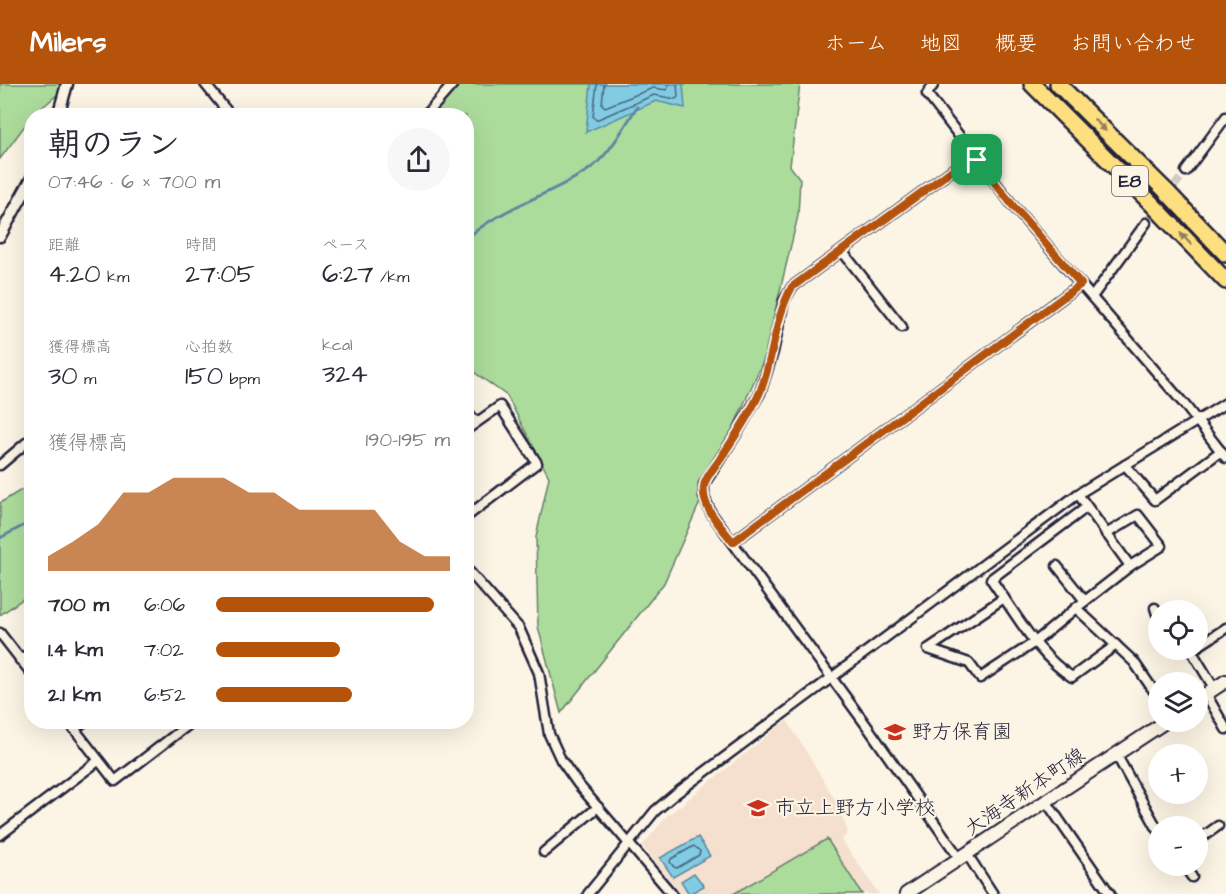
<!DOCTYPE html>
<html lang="ja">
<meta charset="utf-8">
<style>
:root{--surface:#fff;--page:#f7f7f7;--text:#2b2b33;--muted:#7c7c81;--accent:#b45309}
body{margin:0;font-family:"Architects Daughter","Klee One",sans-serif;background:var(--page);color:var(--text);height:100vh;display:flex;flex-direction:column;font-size:22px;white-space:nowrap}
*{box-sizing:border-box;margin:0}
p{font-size:20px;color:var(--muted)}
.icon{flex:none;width:33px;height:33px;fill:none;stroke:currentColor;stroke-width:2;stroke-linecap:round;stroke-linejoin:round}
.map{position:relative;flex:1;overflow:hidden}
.panel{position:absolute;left:24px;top:24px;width:450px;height:621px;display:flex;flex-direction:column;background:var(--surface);border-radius:24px;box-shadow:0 6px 24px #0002}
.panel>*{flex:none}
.tools{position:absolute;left:1148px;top:516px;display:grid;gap:12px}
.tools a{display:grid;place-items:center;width:60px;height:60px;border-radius:50%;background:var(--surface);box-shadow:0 6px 24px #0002;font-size:30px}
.pin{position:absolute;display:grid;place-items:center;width:51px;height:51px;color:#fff;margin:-26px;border-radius:12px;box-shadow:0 3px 9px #0006}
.round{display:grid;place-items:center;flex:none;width:63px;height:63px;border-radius:32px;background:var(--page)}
.headline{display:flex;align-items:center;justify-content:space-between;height:102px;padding:0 24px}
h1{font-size:33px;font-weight:600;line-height:45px}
.figures{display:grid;grid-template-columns:repeat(3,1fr);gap:9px;height:102px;padding:6px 24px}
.figures div{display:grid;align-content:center}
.figures b{font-size:26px;font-weight:600}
.figures small{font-size:16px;font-weight:400}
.figures p{font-size:16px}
.chart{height:168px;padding:12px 24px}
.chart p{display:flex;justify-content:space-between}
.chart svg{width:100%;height:108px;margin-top:6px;fill:var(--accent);opacity:.7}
ul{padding:0 24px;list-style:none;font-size:20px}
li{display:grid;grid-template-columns:96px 72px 1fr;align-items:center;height:45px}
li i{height:15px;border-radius:8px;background:var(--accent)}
header{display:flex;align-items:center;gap:36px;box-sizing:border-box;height:84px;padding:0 30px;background:var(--accent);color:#fff}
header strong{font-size:28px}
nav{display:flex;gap:33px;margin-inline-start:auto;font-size:21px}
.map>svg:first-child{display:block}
</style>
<header>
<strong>Milers</strong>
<nav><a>ホーム</a><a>地図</a><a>概要</a><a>お問い合わせ</a></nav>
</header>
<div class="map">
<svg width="1226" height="810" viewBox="0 0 1226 810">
<rect width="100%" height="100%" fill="#fcf5e5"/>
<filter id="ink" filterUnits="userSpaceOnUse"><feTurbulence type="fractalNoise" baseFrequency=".0167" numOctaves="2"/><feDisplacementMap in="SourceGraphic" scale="12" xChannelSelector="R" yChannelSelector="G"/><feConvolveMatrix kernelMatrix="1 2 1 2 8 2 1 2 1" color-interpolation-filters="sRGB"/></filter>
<g filter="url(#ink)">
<!-- built -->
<polygon fill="#f5e0cf" points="787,636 836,717 848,748 842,756 879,810 681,810 642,762 667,732"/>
<!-- green -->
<g fill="#acdc9c" stroke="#677f6c" stroke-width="1.5">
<polygon points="0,0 70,0 32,32 0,75"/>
<polygon points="454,0 800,0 790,82 800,95 798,132 763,277 664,499 561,629 538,543 536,453 549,393 507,312 471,286 467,285 466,32 431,32"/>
<polygon points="31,400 31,509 0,531 0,419"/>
<polygon points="827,755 862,810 733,810"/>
</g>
<!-- water -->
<g fill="#82cce3" stroke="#5c88a0" stroke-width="1.5">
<polygon points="591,0 683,0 685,24 656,17 586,48"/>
<polygon points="698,753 710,772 673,793 660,774"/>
<polygon points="694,789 704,802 689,810 681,797"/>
</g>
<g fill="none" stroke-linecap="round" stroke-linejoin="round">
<!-- shore -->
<g stroke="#48667e" stroke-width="1.5">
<polyline points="597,0 593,32 596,36 654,11 676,15 678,13 677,0"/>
<polyline points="604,0 602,20 605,23 653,4 667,6 669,0"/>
<polygon points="694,762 700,767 699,771 677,784 674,783 670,778 671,775"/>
</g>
<!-- stream -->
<g stroke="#5c88a0" stroke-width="3">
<path d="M 466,155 C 503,122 549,112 588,86 C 610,71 623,44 637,23"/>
<polyline points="0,454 32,437"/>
</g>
<!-- minor-tunnel -->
<polyline stroke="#d0cbc3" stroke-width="8" stroke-dasharray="8 4" stroke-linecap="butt" points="1146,139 1186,87"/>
<defs>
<g id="minor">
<polyline points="205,0 231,32"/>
<polyline points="934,0 927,10 1014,123 1184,320 1226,374"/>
<polyline points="425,32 453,0"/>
<polyline points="1186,87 1226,33"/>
<polyline points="842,167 902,243"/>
<polyline points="1092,213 1146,139"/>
<polyline points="466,326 476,338"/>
<polyline points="466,346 500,322 537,379 466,433"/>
<polyline points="0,381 32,354"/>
<polyline points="1125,381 1155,416 1221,367"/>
<polyline points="1078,410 1130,482 1076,524 1134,578 1158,613"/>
<polyline points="1106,450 1138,431 1162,462 1130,482"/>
<polyline points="733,458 1081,200"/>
<polyline points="1057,482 1085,517"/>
<polyline points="466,484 519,544 539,589 549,650 561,676 578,700 672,810"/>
<path d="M 1004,514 C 1024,543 1042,574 1072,593 L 1116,561"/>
<polyline points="1076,524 1035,558 980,594 969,579 928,565 1004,514 991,495 1087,423"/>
<polyline points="1155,524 1158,533"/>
<polyline points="0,549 32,590"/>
<polyline points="1197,563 1226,544"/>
<polyline points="1191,566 1214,604"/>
<polyline points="20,576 32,567"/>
<polyline points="1206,610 1226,645"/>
<polyline points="69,638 115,697 192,638"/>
<polyline points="74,645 84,638"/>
<polyline points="1116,670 1158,746"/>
<polyline points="1046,717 1110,810"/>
<polyline points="0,751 98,677"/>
<polyline points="1197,757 1218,742"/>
<polyline points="544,768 598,723"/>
<polyline points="967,770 993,810"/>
<polyline points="960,775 869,645 711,429 704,413 704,400 737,349 760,309 773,268 784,217 792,203 973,71"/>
<polyline points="1184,782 1192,793"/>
<polyline points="588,810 655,727 674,711 1078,410 1226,319"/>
</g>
<g id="tertiary">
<polyline points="58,32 67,0"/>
<polyline points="0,152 32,94"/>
</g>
<g id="secondary">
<polyline points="1197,616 1226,597"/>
<polyline points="906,810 1165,638"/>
</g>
<g id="motorway">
<polyline points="1032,0 1153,121 1226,197"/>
<polyline points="1058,0 1165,106 1226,170"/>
</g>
</defs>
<!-- minor casing -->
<use href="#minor" stroke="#22223b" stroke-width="13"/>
<!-- tertiary casing -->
<use href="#tertiary" stroke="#22223b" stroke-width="15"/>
<!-- secondary casing -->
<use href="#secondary" stroke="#22223b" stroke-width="16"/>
<!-- motorway casing -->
<use href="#motorway" stroke="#22223b" stroke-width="20"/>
<!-- minor -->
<use href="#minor" stroke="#fcf5e5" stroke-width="8"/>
<!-- tertiary -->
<use href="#tertiary" stroke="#fcf5e5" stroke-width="10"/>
<!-- secondary -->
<use href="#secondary" stroke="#fcf5e5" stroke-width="12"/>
<!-- motorway -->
<use href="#motorway" stroke="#fedf80" stroke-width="15"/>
</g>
<!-- one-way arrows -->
<defs><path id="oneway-solid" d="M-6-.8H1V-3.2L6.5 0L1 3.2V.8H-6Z" transform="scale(1.5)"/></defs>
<g fill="#90805e">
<use href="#oneway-solid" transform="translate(1100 41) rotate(45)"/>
<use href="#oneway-solid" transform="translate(1186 155) rotate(-133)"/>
</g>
</g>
<g fill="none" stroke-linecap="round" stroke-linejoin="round" filter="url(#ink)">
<defs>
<path id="route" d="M 973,71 L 1014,123 L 1081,200 L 733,458 C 721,442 701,424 704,402 C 705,393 715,383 720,375 C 734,354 750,331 760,308 C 774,274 774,235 792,203 Z"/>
</defs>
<!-- route casing -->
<use href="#route" stroke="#fff" stroke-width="12"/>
<!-- route -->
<use href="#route" stroke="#b45309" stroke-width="8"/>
</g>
<!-- icons -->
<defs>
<symbol id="school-bare" viewBox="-9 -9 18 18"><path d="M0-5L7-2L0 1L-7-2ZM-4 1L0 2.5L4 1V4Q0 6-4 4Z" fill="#c8321e" stroke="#fcf5e5" stroke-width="2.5" paint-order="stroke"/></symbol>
</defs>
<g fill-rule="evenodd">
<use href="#school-bare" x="880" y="633" width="30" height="30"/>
<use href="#school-bare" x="743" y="709" width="30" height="30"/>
</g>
<g text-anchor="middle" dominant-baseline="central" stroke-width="4.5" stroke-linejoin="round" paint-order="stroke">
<!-- shield labels -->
<rect fill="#fcf5e5" stroke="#63616e" stroke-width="1.5" x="1112" y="82" width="36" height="30" rx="4.5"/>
<g font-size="18" font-weight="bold" fill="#22223b">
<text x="1130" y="97">E8</text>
</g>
<!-- poi labels -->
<g font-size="20" fill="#22223b" stroke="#fcf5e5" text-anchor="start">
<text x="912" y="648">野方保育園</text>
<text x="775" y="724">市立上野方小学校</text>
</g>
<!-- street labels -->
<g font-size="20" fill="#22223b" stroke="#fcf5e5">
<text transform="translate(1025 708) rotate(-34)">大海寺新本町線</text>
</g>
</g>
</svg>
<div class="tools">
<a><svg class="icon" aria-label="locate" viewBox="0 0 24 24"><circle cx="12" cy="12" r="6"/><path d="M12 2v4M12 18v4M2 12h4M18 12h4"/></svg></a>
<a><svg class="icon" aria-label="layers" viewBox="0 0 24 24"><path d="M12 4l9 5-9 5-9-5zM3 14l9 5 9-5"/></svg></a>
<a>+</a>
<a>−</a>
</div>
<div class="pin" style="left:977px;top:76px;background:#1e9e55"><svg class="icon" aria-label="arrive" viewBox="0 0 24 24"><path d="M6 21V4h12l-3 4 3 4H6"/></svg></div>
<section class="panel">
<div class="headline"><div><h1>朝のラン</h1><p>07:46 · 6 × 700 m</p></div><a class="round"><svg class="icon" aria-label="share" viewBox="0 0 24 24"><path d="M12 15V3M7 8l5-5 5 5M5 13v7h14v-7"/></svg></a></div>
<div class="figures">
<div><p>距離</p><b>4.20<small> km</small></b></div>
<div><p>時間</p><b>27:05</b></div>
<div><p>ペース</p><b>6:27<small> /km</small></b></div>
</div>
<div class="figures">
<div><p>獲得標高</p><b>30<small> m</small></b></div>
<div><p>心拍数</p><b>150<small> bpm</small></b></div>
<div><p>kcal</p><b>324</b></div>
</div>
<div class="chart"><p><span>獲得標高</span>190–195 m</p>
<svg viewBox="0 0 160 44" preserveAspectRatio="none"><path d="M0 44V38L10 32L20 25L30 12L40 12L50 6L60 6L70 6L80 12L90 12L100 19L110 19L120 19L130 19L140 32L150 38L160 38V44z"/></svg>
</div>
<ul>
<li><b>700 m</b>6:06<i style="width:93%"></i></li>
<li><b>1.4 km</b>7:02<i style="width:53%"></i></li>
<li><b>2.1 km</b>6:52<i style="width:58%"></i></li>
</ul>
</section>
</div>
